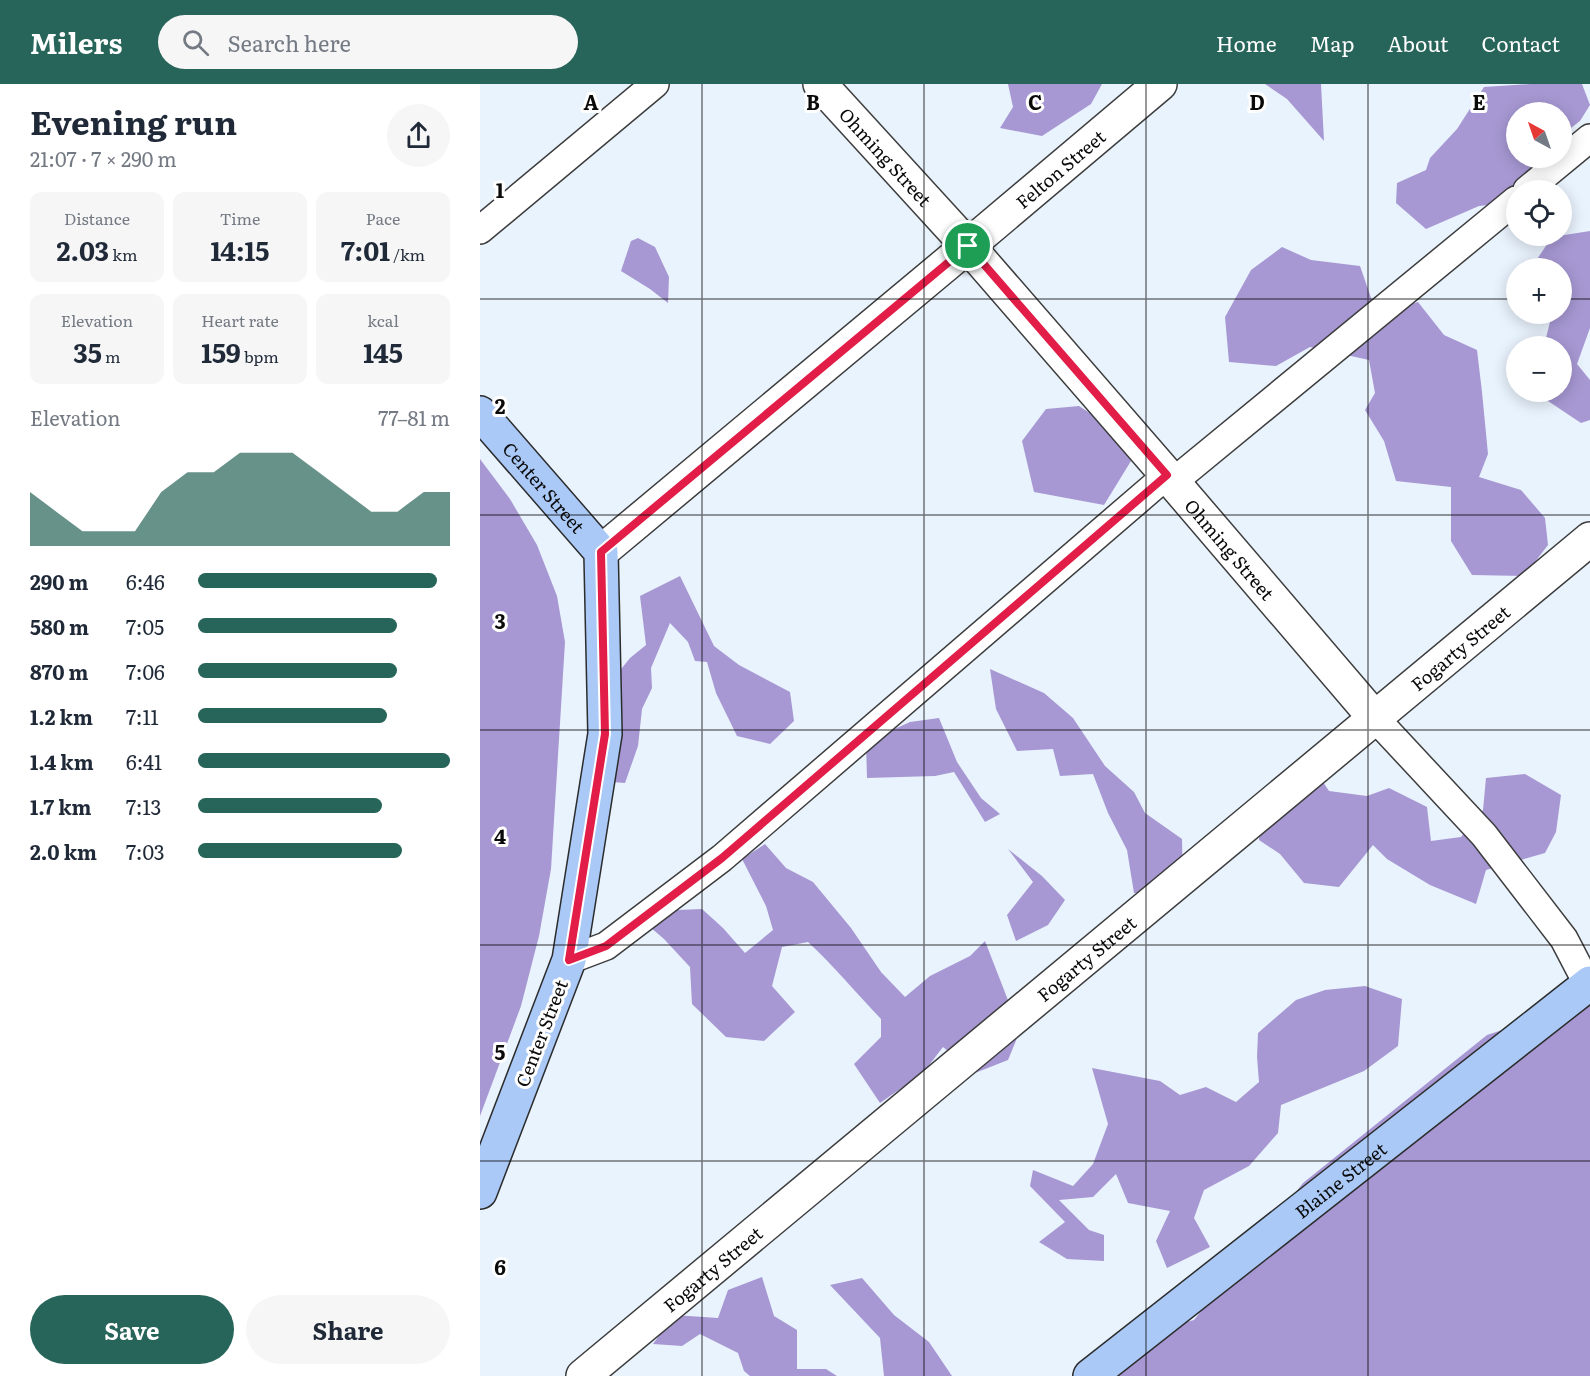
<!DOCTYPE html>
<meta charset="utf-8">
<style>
:root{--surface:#fff;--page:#f6f6f7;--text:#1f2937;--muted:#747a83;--accent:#276459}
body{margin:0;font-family:Literata,serif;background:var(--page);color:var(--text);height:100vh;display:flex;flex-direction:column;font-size:22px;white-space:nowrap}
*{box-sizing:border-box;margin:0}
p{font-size:20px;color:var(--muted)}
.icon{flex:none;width:33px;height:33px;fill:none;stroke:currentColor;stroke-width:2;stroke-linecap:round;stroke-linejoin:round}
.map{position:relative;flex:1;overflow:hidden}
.side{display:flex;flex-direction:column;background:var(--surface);width:480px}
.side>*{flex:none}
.needle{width:39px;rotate:320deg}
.fabs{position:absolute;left:1026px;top:18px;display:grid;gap:12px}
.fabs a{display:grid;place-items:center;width:66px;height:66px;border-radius:50%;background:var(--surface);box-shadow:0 3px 15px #0003;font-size:30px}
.pin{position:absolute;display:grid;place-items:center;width:51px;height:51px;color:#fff;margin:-26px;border:3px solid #fff;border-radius:50%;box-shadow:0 2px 6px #0007}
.round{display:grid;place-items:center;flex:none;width:63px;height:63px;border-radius:32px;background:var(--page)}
.headline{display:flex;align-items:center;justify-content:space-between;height:102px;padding:0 30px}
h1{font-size:33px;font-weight:700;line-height:45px}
.figures{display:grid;grid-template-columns:repeat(3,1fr);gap:9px;height:102px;padding:6px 30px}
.figures div{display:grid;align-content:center;border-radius:12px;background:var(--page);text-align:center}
.figures b{font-size:26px;font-weight:700}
.figures small{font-size:16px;font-weight:400}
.figures p{font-size:16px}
.chart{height:168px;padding:12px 30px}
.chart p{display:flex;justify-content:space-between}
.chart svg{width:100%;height:108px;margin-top:6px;fill:var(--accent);opacity:.7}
.button{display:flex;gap:12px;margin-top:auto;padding:12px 30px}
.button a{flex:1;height:69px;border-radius:36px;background:var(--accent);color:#fff;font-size:24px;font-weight:700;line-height:69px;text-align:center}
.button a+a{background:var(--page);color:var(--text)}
ul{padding:0 30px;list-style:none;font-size:20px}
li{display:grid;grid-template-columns:96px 72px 1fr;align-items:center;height:45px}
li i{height:15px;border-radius:8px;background:var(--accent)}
header{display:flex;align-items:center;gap:36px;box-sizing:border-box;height:84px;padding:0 30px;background:var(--accent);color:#fff}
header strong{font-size:28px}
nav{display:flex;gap:33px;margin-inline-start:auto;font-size:21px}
.search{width:420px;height:54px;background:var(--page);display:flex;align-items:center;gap:15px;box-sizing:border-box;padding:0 21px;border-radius:33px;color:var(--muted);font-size:22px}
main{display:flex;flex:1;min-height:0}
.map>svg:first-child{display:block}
</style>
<header>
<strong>Milers</strong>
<div class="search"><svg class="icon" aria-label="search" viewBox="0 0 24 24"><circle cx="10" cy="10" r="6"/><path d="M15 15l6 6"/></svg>Search here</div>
<nav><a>Home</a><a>Map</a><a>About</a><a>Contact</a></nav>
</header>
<main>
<section class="side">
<div class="headline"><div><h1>Evening run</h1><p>21:07 · 7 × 290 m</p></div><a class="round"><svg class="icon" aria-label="share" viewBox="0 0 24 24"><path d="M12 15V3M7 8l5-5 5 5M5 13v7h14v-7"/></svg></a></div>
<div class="figures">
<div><p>Distance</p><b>2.03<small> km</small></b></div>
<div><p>Time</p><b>14:15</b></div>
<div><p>Pace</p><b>7:01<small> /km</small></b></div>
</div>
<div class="figures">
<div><p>Elevation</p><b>35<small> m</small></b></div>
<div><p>Heart rate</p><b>159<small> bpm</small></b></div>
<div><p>kcal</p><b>145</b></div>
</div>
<div class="chart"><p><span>Elevation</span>77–81 m</p>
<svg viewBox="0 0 160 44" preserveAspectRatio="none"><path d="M0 44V22L10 30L20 38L30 38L40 38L50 22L60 14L70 14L80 6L90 6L100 6L110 14L120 22L130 30L140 30L150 22L160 22V44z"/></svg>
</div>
<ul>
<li><b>290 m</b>6:46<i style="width:95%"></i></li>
<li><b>580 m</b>7:05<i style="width:79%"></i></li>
<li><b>870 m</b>7:06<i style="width:79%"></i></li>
<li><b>1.2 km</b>7:11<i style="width:75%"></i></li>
<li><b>1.4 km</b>6:41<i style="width:100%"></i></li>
<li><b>1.7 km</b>7:13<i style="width:73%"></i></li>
<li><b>2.0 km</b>7:03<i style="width:81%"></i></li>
</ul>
<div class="button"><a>Save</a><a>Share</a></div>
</section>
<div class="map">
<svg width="1110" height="1292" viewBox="0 0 1110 1292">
<rect width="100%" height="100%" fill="#e9f3fd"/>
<!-- forest -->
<g fill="#a798d3">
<polygon points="528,0 622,0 611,20 562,52 520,44 533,23"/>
<polygon points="785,0 841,0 844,57 807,15"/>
<polygon points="1050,0 1102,0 1110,21 1100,37 1082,51 1082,28 1036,28 1036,74 1056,74 1052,78 1052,106 1036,118 999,122 946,145 916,119 917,99 946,86 950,74 977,45 1004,3"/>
<polygon points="1110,147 1110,244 1097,280 1110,296 1110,336 1101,339 1068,317 1067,308 1082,308 1082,262 1064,262 1072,230 1082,230 1082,184 1051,184 1072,153"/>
<polygon points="158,154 175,163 189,193 188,219 170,205 141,187 151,157"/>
<polygon points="802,163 831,176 880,182 897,231 938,218 964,251 997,266 1002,308 1008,370 999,393 1041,406 1065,434 1068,461 1044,492 992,491 971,457 971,403 916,397 904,357 885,326 895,309 889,276 830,263 796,282 749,278 745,233 771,186"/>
<polygon points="599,322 633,344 651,377 624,421 554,408 542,357 566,325"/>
<polygon points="0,375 30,415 57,461 77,512 85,558 71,785 59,852 41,922 0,1032"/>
<polygon points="200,492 234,562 259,581 310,608 314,637 290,660 257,652 236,609 227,578 215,577 208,558 190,539 171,584 172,604 162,625 158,662 145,699 105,696 113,620 150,574 166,561 160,512"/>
<polygon points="510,585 564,609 593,634 625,682 654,708 665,729 702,755 703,807 654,809 647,766 628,729 613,690 580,692 573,665 537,667 516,625"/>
<polygon points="459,634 477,678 501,714 520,730 505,738 474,688 455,692 387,694 386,658 430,638"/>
<polygon points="1045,690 1081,711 1076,748 1065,769 1006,786 996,820 950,801 907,775 893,761 859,803 824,799 800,770 779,756 782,707 841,695 849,707 887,712 909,704 947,723 951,757 981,753 1003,726 1006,694"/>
<path d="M 285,760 L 306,784 L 333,798 L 371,844 L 401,888 L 425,913 L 450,892 L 490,872 L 505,857 L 540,947 L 528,976 L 495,989 L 463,963 L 443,989 L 400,1019 L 374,980 L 401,953 L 401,935 C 376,909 354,882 328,858 L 302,863 L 292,902 L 315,928 L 284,957 L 246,953 L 212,920 L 210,883 L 184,855 L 163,837 L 197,826 L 222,825 L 243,844 L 265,869 L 293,846 L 286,822 L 262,775 Z"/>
<polygon points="528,765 562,792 585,816 568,841 536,857 527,831 553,798"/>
<polygon points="885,902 922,915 918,962 884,987 801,1021 798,1049 769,1082 724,1106 714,1134 730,1163 687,1184 676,1157 690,1127 648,1119 636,1090 613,1113 579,1116 609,1146 624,1151 624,1177 587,1175 559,1158 585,1138 550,1102 553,1086 593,1102 613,1080 628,1040 612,984 680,997 700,1011 726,1003 756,1018 779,998 777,973 778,949 816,916 845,906"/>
<polygon points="1110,917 1110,1292 604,1292 627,1260 714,1236 823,1099 1007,951"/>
<polygon points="282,1193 294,1232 317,1246 317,1285 346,1285 357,1292 270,1292 264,1287 258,1269 220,1250 202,1262 173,1260 194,1231 238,1234 248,1206"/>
<polygon points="382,1194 414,1231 449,1258 472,1292 404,1292 400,1254 350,1201"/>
</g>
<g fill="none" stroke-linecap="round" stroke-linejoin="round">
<defs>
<g id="lane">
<polyline points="1047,106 1110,54"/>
<polyline points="0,146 175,0"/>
<polyline points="693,398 1036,116"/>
<polyline points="894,633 1004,751 1084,855 1108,901"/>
<polyline points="89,876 126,862 242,774 687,391"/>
</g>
<g id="street">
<path id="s1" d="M 340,0 L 488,162 L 687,391 L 894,633"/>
<path id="s2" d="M 121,468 L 488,162 L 680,0"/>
<path id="s3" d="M 103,1292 L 1110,455"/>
</g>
<g id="secondary">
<path id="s4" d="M 0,329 L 121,468 L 125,650 L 89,876 L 0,1108"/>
<path id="s5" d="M 610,1292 L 1110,899"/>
</g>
</defs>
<!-- lane casing -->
<use href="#lane" stroke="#3d3d3d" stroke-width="30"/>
<!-- street casing -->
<use href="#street" stroke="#3d3d3d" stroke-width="36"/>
<!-- secondary casing -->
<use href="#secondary" stroke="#2c2c2c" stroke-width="36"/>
<!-- lane -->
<use href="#lane" stroke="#fff" stroke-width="27"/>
<!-- street -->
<use href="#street" stroke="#fff" stroke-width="33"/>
<!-- secondary -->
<use href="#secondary" stroke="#aac9f7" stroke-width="33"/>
</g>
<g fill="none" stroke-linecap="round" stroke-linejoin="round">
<defs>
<polygon id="route" points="488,162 687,391 242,774 126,862 89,876 125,650 121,468"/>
</defs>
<!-- route casing -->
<use href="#route" stroke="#fff" stroke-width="12"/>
<!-- route -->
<use href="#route" stroke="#e11d48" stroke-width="8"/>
</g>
<!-- grid -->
<path fill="none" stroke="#0a0a0a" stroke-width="1.5" stroke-opacity="0.55" d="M 222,0 L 222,1292M 444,0 L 444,1292M 666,0 L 666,1292M 888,0 L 888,1292M 0,215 L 1036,215M 1082,215 L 1110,215M 0,431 L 1110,431M 0,646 L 1110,646M 0,861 L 1110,861M 0,1077 L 1110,1077"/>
<g text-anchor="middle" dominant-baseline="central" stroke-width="6" stroke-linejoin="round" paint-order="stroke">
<!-- street labels -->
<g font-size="18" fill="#0a0a0a" stroke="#fff">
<text stroke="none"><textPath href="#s1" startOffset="98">Ohming Street</textPath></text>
<text stroke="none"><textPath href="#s2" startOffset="598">Felton Street</textPath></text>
<text stroke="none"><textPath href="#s4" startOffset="98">Center Street</textPath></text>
<text stroke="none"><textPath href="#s1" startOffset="620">Ohming Street</textPath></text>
<text stroke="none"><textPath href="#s3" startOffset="1140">Fogarty Street</textPath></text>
<text stroke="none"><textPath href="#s3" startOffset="654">Fogarty Street</textPath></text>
<text transform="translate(61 949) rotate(-69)">Center Street</text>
<text stroke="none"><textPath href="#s5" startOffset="318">Blaine Street</textPath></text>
<text stroke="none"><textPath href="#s3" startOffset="168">Fogarty Street</textPath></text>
</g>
</g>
<g font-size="20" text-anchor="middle" font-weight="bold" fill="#0a0a0a" stroke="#fff" stroke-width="6" stroke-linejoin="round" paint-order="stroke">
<text x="111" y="26">A</text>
<text x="333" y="26">B</text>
<text x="555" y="26">C</text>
<text x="777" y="26">D</text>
<text x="999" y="26">E</text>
<text x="20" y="114">1</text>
<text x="20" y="330">2</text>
<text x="20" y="545">3</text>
<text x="20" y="760">4</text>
<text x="20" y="976">5</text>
<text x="20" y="1191">6</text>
</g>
</svg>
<div class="fabs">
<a><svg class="needle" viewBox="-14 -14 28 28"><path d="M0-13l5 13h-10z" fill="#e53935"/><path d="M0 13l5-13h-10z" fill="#747a83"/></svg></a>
<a><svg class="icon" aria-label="locate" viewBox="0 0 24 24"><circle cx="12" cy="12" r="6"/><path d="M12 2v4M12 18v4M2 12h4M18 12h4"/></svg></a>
<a>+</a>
<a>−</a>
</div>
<div class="pin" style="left:488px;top:162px;background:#1e9e55"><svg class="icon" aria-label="arrive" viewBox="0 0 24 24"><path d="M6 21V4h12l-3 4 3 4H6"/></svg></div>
</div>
</main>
